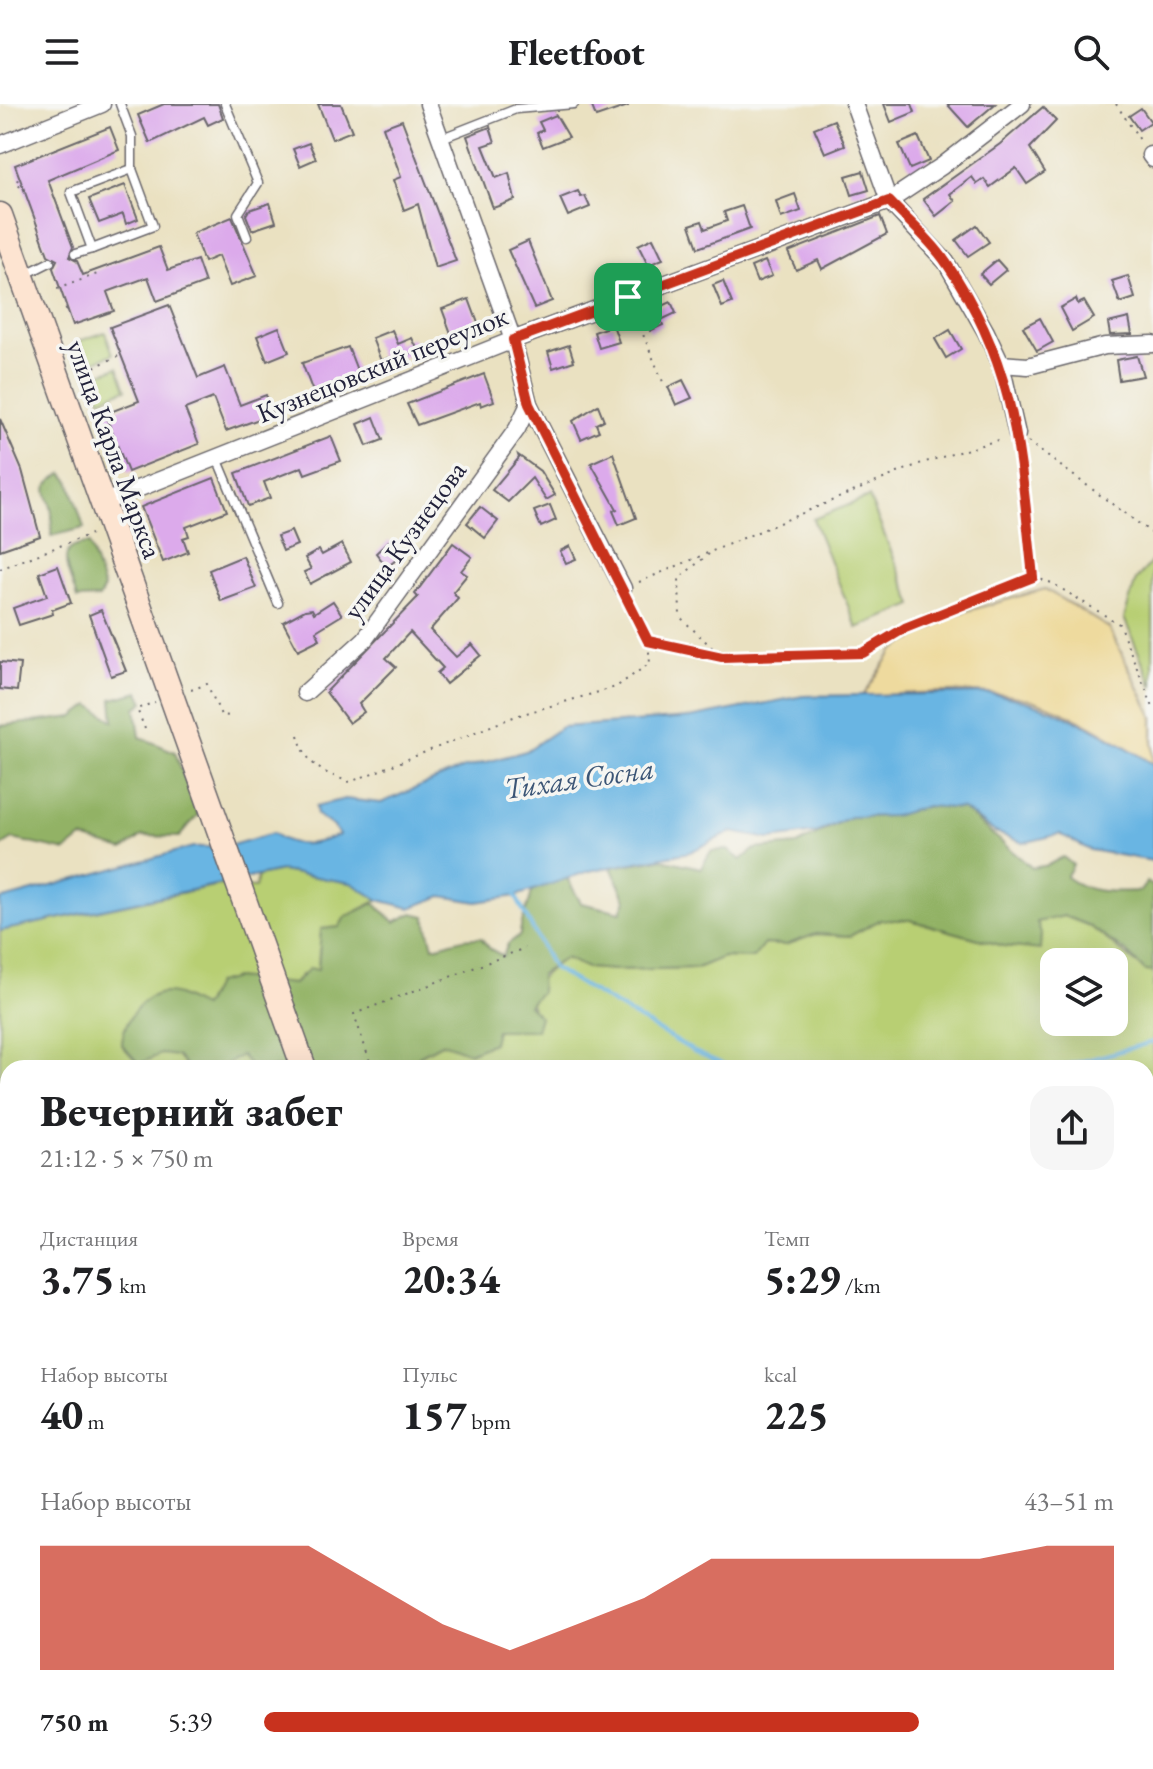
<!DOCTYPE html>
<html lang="ru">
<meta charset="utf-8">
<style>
:root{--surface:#fff;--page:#f6f6f6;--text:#202124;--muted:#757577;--accent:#c8321e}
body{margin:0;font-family:"EB Garamond",serif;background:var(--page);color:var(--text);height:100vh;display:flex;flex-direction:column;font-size:30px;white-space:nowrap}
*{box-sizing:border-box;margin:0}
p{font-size:26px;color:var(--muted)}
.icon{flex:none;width:44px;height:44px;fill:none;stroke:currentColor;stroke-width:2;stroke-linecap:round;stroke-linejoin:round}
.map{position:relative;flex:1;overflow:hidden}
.panel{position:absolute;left:0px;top:956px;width:1154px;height:710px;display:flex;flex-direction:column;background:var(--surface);border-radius:24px 24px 0 0;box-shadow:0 8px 32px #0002}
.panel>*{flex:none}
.buttons{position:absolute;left:1040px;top:844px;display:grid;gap:16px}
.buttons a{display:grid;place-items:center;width:88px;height:88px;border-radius:16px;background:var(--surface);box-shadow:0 8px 32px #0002;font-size:40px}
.pin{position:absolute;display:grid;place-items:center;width:68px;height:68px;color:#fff;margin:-34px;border-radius:16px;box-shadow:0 4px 12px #0006}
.round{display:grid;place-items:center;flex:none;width:84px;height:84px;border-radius:24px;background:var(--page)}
.head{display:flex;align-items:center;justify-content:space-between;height:136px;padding:0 40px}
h1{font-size:44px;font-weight:800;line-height:60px}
.stats{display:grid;grid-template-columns:repeat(3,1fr);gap:12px;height:136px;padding:8px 40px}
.stats div{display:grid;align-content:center}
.stats b{font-size:40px;font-weight:800}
.stats small{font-size:22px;font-weight:400}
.stats p{font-size:22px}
.chart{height:224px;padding:16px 40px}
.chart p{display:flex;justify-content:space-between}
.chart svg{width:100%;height:144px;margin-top:8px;fill:var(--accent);opacity:.7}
ul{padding:0 40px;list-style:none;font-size:26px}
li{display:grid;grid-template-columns:128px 96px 1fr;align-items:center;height:60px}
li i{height:20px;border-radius:10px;background:var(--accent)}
header{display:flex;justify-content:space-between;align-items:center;height:104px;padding:0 40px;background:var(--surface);font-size:36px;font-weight:800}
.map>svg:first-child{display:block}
</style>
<header><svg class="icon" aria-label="menu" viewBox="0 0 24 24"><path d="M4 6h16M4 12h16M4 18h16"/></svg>Fleetfoot<svg class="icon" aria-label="search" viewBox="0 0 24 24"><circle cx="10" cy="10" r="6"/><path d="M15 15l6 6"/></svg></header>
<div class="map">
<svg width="1153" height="1665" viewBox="0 0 1153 1665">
<rect width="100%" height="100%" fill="#f6f6f2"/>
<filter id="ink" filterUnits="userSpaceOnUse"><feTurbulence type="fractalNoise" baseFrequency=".0125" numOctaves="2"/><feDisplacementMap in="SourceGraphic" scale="16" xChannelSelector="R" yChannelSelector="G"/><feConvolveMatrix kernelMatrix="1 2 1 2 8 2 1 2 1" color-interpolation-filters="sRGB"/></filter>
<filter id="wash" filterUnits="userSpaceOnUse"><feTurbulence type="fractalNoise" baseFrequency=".006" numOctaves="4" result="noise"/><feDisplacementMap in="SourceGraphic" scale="32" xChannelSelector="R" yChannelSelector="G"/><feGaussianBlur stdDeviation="1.8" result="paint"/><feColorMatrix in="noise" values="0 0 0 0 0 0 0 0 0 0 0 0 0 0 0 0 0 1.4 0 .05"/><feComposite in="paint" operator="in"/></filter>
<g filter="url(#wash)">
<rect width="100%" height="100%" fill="#eae1c1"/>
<!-- green -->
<g fill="#b8cf73" stroke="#6d7857" stroke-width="2" fill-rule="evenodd">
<polygon points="105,228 113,250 88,260 79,237"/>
<polygon points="118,263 126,285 101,295 92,272"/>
<polygon points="869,393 913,501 857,524 813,415"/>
<polygon points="1153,456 1153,583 1124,514 1136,476"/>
<polygon points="281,767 351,779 379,796 359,806 319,846 318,867 301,871 294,880 255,879 291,964 8,964 8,1658 480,1658 482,1665 0,1665 0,827 219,781 255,784 258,772"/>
<path d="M 1064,812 C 1072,815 1081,818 1089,822 C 1105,832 1140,867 1153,868 L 1153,1189 L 1146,1191 L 1146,964 L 417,964 L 419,952 L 443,939 L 495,926 L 536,926 C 524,889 534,875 565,854 L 587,864 L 614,866 L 697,864 L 723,853 L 753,854 L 764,840 L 786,841 L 816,830 L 850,832 L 879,816 L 910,816 L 1004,842 L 1039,845 L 1041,830 L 1037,818 ZM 1054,858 L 1114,858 L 1114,918 L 1054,918 Z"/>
<polygon points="1146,1323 1153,1330 1153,1431 1146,1433"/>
<polygon points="614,1658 873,1658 869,1665 617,1665"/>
</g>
<!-- forest -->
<g fill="#92b265" stroke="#5a6a50" stroke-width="2">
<path d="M 63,369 L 69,376 L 84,424 L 51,432 C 51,425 52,419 52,412 C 52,389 33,386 63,369 Z"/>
<path d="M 89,440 L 104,484 L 99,494 L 77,495 C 71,471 50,441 89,440 Z"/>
<polygon points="139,588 144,598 136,604 140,633 175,648 198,711 179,733 142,732 123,746 82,734 66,747 13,735 0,743 0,622 74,613 90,601 114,617 112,595"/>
<path d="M 927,702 L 963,705 L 1032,764 L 1048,761 L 1063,753 L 1073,761 L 1066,773 C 1089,790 1112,788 1140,787 L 1147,778 L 1153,782 L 1153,868 L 1145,867 L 1126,848 L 1087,821 L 1064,812 L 1037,818 L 1041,830 L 1040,846 L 1004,842 L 910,816 L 880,816 L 850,832 L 816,830 L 786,841 L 764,840 L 753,854 L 723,853 L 697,864 L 614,866 L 587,864 L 565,854 L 540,871 L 541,888 L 528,901 L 540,913 L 536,926 L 496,926 L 493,939 L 469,949 L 443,939 L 419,952 L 417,964 L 252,964 L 241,951 L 221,964 L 187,964 L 177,952 L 161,950 L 139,960 L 122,941 C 122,917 145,883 174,890 C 184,892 193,900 203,903 L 216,879 L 235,874 L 294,880 L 310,864 L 318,866 L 321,825 L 339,823 L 345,813 L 374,799 L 395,818 L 413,809 L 425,812 L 433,843 C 454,839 459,833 481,834 L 490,845 L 503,852 L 508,840 L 520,831 C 520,814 530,803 532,786 L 567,774 L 581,799 L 621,808 L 626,796 L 611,763 L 661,755 L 701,764 L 711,747 L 728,746 L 741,756 L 755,745 L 797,741 L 850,713 L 893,712 Z"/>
<polygon points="1150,1188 1153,1190 1153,1330 1146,1323 1146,1191"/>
<polygon points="0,1213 8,1213 8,1347 0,1354"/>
<polygon points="313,1658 518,1658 520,1665 316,1665"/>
<polygon points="1000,1658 1037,1658 1040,1665 1007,1665"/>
</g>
<!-- sand -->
<path fill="#eeda9e" stroke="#887e6c" stroke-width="2" d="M 1045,485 L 1109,524 L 1153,613 L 1153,660 C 1116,636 1076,610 1034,597 C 980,581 918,590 863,592 L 893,547 L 956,510 Z"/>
<!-- water -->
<path fill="#69b5e3" stroke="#466c8f" stroke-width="2" d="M 988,589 C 1052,600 1099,625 1153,660 L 1153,757 L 1090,746 L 1060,730 L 1023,739 L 995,728 L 963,705 L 927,702 L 893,712 L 850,713 L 816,729 L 770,735 L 731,728 L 690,748 L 589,767 L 516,792 L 477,798 L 442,792 L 410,804 L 379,796 L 351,779 L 281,767 L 0,827 L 0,796 L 193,743 L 225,743 L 273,729 C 295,746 314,741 339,731 L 334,723 L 317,711 L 316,702 L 345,695 L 381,699 L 461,665 L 526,647 L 562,623 L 690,614 L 803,592 Z"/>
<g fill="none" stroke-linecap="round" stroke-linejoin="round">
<!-- stream -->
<g stroke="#69b5e3" stroke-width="4">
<polyline points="514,789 553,864 695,948 732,964"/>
<polyline points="1058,964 1153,938"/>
<polyline points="0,1656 8,1654"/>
</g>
</g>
<g id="blocks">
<!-- building -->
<g fill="#dcaaeb">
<polygon points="164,0 218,0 223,14 208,21 204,13 150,39 138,11"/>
<polygon points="318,0 341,0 352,27 332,35"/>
<polygon points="591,0 628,0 628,2 596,13"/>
<polygon points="884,0 912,0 915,8 891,18"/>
<polygon points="947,0 995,0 968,23"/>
<polygon points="1043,3 1056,17 1030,44 1045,68 1027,80 1016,64 990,83 984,75 977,80 972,73 950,90 955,97 936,112 923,95 1000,40"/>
<polygon points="1141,4 1151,18 1139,26 1129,12"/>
<polygon points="556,11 569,33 543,43 537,29 543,26 539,18"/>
<polygon points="402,16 456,157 435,164 418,100 404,106 393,76 401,73 383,23"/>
<polygon points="834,16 845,41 825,49 814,24"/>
<polygon points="110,23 119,46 48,76 73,143 69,153 77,157 83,171 159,143 168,166 197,156 205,179 157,197 148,173 107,188 114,207 73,221 53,164 57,156 48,151 15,61"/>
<polygon points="490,23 495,38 483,42 496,74 509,69 515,96 493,104 467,32"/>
<polygon points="918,32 929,57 910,65 899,40"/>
<polygon points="309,39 316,55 300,62 293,45"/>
<polygon points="863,67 869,86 852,91 846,72"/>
<polygon points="125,81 138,115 126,120 123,110 99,119 89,95"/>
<polygon points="578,87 581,93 585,92 590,103 568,112 560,94"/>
<polygon points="795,90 801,107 781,114 776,97"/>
<polygon points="270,99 276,118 252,126 246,111 249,106"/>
<polygon points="742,102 750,125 698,144 690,121 702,117 705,125 727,117 724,108"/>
<polygon points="880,112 887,130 822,165 818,156 796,166 788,148"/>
<polygon points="232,113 257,172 230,182 218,152 204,158 193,129"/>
<polygon points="977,121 989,138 968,152 956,136"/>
<polygon points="653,134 663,155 648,161 638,141"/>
<polygon points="528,137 552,197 534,204 508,146"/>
<polygon points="997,156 1006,166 989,180 980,170"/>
<polygon points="765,157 772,172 757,178 751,163"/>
<polygon points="1128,172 1135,194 1120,199 1112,177"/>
<polygon points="723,177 732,199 722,203 713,181"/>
<polygon points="469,195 479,222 452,232 442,205"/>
<polygon points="1076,195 1078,200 1084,197 1094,214 1072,227 1060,204"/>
<polygon points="671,198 676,209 661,216 663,221 650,227 643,211"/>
<polygon points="169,201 198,274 225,263 240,301 266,291 273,310 226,327 213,294 185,305 199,340 128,368 105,310 139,297 110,223"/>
<polygon points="1040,214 1053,238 1037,247 1023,223"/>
<polygon points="1129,214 1132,230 1110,231 1108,219"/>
<polygon points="613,221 619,238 599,244 594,228"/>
<polygon points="279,223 289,248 267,257 257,232"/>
<polygon points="392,226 398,240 412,234 418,246 389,259 388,254 381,257 372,234"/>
<polygon points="950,226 961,245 946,254 935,235"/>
<polygon points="569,241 574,257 553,264 548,248"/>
<polygon points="348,243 358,269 313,288 302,259"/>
<polygon points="1137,252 1143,272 1119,276 1116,256"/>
<polygon points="484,270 494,297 481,302 480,298 417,321 407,300"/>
<polygon points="683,276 692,294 676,301 668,283"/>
<polygon points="598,301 604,316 596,320 599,327 581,335 573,317"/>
<polygon points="374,313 383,336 367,342 358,320"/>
<polygon points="0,315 22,366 40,432 0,446"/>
<polygon points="331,332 341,357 305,370 302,363 264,378 270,394 248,402 236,369"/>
<polygon points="613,349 636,414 619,421 613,407 617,405 591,359"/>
<polygon points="518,351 540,367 555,391 546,396 532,374 508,398 492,386 519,354"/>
<polygon points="214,374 227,407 186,423 189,432 183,434 188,448 163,458 141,403"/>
<polygon points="550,401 556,416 541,423 534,407"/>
<polygon points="480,403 498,417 485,434 467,419"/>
<polygon points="291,427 297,441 283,447 277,432"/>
<polygon points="389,437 401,452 387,463 376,449"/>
<polygon points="453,439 472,453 461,467 467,471 453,488 458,494 430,526 456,553 472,540 481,551 446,580 437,569 443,564 410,528 386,554 396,563 359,600 364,608 349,619 326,588 418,493 415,490"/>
<polygon points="342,440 351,458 310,480 304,468 311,465 305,454 319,446 322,451"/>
<polygon points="570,442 576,455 566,459 560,447"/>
<polygon points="243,452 256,484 221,497 209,466"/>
<polygon points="58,462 71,499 52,506 53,510 19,521 13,504 47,492 39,469"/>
<polygon points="333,497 342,511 316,527 320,535 298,546 283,518 305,506 312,505 314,509"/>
<polygon points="101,506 126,567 111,572 89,511"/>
<polygon points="0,558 20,560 17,587 0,585"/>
</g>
</g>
</g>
<g filter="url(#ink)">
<use href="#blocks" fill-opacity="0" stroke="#68656a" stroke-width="2"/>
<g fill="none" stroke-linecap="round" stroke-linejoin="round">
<defs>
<g id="lane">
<polyline points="120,0 132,32 132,65"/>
<polyline points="225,0 258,79 238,110 247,133"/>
<polyline points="442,34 516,5 574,0"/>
<polygon points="132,65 153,122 92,145 71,88"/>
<polyline points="75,150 92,145"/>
<polyline points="26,170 50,158"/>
<polyline points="217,354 278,499"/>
</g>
<g id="street">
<polyline points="428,0 513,236 529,300 623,484"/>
<polyline points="854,0 889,97 946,158 986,228 1001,260 1017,330"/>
<polyline points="0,41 102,0"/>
<polyline points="1150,51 1153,55"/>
<polyline points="1001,260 1028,262 1105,242 1153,240"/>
<polyline points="102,399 513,236 889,97 942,62 1022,0"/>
<polyline points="305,589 365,535 517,325 529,300"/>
</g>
<g id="secondary">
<polyline points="0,111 304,964"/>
<polyline points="537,1658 539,1665"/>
</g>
</defs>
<!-- lane casing -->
<use href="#lane" stroke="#68656a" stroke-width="11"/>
<!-- street casing -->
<use href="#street" stroke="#68656a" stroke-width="19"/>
<!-- secondary casing -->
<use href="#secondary" stroke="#68656a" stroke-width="27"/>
<!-- path -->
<g stroke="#68656a" stroke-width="2" stroke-dasharray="2 6" stroke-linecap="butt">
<polyline points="1116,0 1142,39"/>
<polyline points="17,77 19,73"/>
<polyline points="19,83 22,78"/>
<polyline points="57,185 100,169"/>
<polyline points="65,206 67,205"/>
<polyline points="634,209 663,278"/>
<polyline points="87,266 121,251"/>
<polyline points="1028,338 1153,430"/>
<polyline points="1019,347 1033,472"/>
<polyline points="709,450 679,474 680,513 722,553 863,549 905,524 1033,473 1052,479 1119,520 1153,603"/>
<polyline points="0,465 91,430"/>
<polyline points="639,478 919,360 1001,335"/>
<polyline points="649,537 721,552"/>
<polyline points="191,586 207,580 221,611 229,612"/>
<polyline points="145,625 137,605 155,598"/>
<path d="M 298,631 C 307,662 321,668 350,678 L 516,612 L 616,583 L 650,559 L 648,537 L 629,497"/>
<polyline points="372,964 354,910 525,844"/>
<polyline points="577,1658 578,1665"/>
</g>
<!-- lane -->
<use href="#lane" stroke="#fff" stroke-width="8"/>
<!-- street -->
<use href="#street" stroke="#fff" stroke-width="16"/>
<!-- secondary -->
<use href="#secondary" stroke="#fde4d1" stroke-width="24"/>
</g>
</g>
<g fill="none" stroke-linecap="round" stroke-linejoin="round" filter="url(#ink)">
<defs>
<path id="route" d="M 889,97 C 908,117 932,137 947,160 C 1018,263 1020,354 1033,473 L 905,524 L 863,549 L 722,553 L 648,537 L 529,300 L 513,236 Z"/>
</defs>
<!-- route casing -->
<use href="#route" stroke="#fff" stroke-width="16"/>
<!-- route -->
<use href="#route" stroke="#c8321e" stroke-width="10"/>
</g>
<g text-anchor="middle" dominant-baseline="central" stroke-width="7" stroke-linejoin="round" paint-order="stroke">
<!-- street labels -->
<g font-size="28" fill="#22223b" stroke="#f6f6f2">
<text transform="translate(382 260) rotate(-22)">Кузнецовский переулок</text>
<text transform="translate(115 345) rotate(70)">улица Карла Маркса</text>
<text transform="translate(404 436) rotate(-54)">улица Кузнецова</text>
</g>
<!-- water labels -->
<g font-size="30" font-style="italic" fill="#3b5576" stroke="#f6f6f2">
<text transform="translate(579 674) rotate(-8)">Тихая Сосна</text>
</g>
</g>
</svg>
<div class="buttons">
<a><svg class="icon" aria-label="layers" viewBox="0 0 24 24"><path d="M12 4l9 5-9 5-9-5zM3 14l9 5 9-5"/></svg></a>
</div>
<div class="pin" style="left:628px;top:193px;background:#1e9e55"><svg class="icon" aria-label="arrive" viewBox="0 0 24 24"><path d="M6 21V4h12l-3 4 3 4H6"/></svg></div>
<section class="panel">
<div class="head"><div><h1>Вечерний забег</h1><p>21:12 · 5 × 750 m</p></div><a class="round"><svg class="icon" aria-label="share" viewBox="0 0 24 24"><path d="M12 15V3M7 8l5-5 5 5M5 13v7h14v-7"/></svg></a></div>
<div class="stats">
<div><p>Дистанция</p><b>3.75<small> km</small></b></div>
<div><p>Время</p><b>20:34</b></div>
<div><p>Темп</p><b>5:29<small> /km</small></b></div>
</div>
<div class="stats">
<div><p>Набор высоты</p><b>40<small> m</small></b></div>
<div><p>Пульс</p><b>157<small> bpm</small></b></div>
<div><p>kcal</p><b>225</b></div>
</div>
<div class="chart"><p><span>Набор высоты</span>43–51 m</p>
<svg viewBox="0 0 160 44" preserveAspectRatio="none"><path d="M0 44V6L10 6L20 6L30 6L40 6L50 18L60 30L70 38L80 30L90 22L100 10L110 10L120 10L130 10L140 10L150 6L160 6V44z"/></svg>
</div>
<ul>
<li><b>750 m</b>5:39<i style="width:77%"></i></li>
</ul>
</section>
</div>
